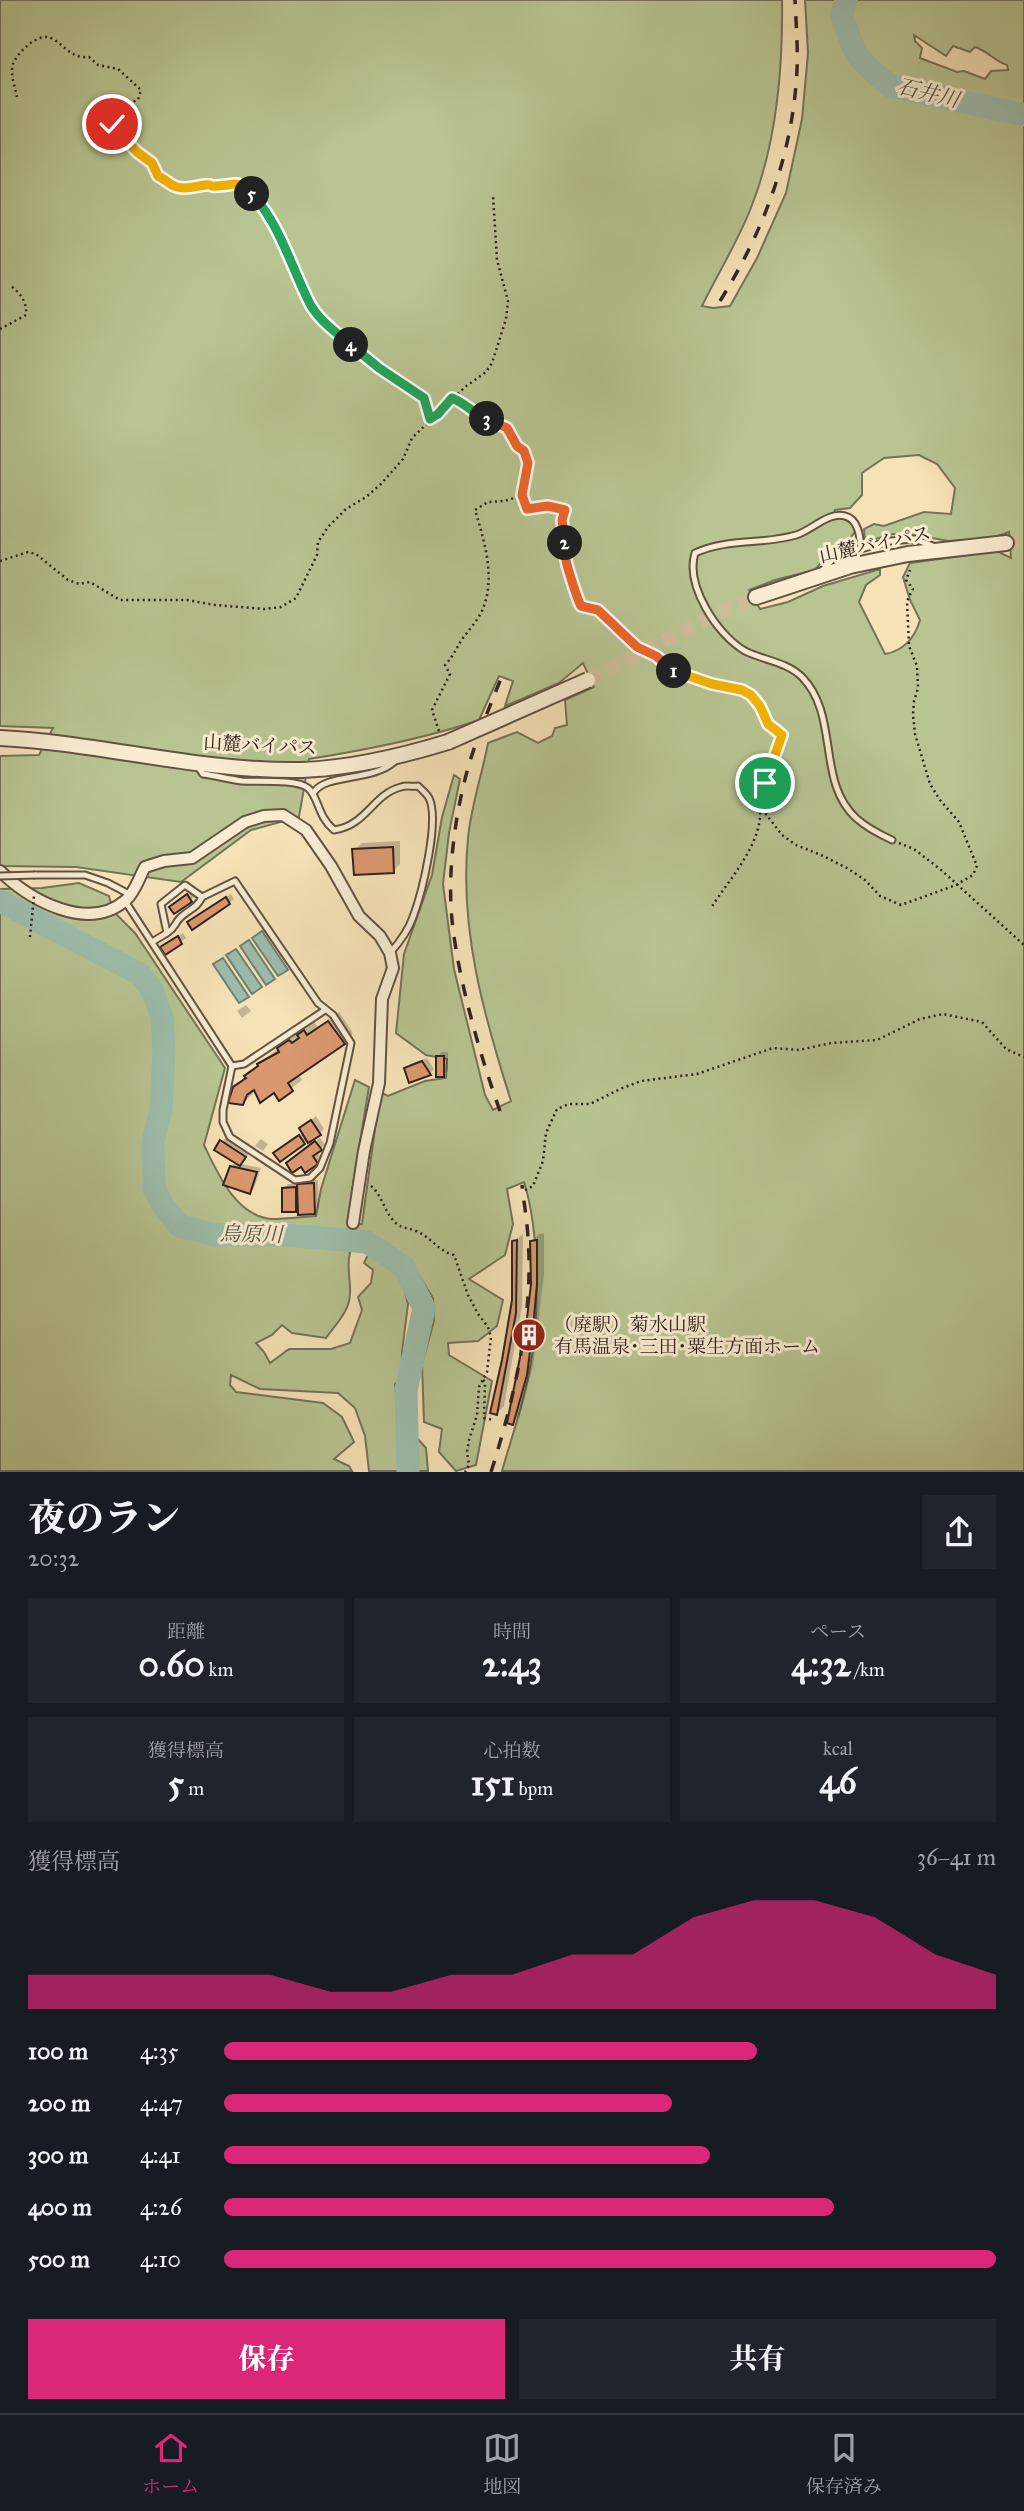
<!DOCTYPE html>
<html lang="ja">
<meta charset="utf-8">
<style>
:root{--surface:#171b24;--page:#20242c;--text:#f1f3f6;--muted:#9ea1a6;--line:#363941;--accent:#db2777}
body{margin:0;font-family:"IM FELL Great Primer","Noto Serif JP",serif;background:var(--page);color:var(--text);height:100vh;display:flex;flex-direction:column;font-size:26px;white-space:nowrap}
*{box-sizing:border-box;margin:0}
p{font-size:23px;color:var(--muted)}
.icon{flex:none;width:38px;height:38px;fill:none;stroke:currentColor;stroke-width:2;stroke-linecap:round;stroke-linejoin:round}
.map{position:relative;height:1472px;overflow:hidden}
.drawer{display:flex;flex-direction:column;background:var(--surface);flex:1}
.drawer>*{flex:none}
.pin{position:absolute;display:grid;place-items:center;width:60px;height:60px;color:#fff;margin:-30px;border:4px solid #fff;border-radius:50%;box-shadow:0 2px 7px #0007}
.km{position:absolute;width:35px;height:35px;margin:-18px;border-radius:50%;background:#222;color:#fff;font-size:19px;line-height:35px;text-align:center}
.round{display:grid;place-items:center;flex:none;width:74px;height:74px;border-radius:0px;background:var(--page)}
.summary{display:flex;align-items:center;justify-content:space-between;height:119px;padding:0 28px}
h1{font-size:38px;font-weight:800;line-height:52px}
.metrics{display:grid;grid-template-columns:repeat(3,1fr);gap:10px;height:119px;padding:7px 28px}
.metrics div{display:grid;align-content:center;border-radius:0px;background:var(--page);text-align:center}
.metrics b{font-size:35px;font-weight:800}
.metrics small{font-size:19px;font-weight:400}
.metrics p{font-size:19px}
.chart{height:196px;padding:14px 28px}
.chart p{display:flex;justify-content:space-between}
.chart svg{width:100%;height:126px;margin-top:7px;fill:var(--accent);opacity:.7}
.primary-button{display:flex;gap:14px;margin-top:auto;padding:14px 28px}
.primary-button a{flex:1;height:80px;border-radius:0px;background:var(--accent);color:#fff;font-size:28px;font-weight:800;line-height:80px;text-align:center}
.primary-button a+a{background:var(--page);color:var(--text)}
ul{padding:0 28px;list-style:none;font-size:23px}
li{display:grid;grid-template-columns:112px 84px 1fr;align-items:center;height:52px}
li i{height:18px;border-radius:9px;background:var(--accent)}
.menu{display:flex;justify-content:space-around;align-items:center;height:98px;border-top:2px solid var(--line);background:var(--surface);font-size:19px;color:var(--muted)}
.menu a{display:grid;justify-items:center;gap:4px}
.menu .current{color:var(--accent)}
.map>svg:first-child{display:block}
</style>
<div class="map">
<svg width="1024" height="1472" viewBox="0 0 1024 1472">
<rect width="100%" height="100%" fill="#f6e2b8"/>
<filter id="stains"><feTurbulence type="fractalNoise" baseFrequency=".00286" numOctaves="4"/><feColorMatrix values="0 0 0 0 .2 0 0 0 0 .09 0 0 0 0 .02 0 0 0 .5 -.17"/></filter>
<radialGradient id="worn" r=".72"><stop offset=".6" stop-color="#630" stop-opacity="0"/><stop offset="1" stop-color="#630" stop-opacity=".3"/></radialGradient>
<!-- green -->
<path fill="#b8c492" stroke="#747457" stroke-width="2" fill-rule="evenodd" d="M 0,0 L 782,0 C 783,68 777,141 752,205 C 739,240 718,273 702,306 L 713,308 L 730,306 L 757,258 L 786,193 L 802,119 L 808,53 L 805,0 L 1024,0 L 1024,1471 L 502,1471 C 511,1439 523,1406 529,1373 C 540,1320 540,1233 524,1182 L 507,1189 L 513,1224 L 505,1255 L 469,1279 L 503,1300 L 497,1326 L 478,1341 L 448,1343 L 449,1355 L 492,1381 L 476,1465 L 456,1471 L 439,1452 L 442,1429 L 424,1422 L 422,1364 L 434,1321 L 433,1298 L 417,1272 L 396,1250 L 366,1237 L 349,1237 L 345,1246 L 350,1253 C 346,1267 351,1279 350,1293 C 350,1311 336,1324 326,1338 L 292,1333 L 282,1325 L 272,1335 L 256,1343 L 264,1352 L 270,1363 L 289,1349 L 331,1349 L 350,1343 L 362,1310 L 358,1297 L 371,1283 L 373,1270 L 364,1263 L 368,1255 L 373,1251 L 400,1274 L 408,1304 L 402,1352 L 403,1377 L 395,1384 L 399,1418 L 426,1448 L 428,1471 L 369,1471 L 365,1436 L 355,1408 L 338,1393 L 260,1389 L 231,1375 L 230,1385 L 236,1392 L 323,1403 L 342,1417 L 354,1442 L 334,1459 L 349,1466 L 352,1471 L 0,1471 L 0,889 L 42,888 L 79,883 L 109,896 L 113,911 L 135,933 L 225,1068 L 204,1145 C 217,1172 236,1217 272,1219 C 286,1219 301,1217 316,1216 L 321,1189 L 355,1080 L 369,1087 L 351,1197 L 349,1226 L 362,1224 L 380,1092 L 388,1096 L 425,1081 L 446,1078 L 447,1059 L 426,1055 L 396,1033 L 404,954 L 432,875 L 442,817 L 454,775 L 460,779 L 449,833 L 443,884 L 454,969 L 485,1095 L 493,1110 L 511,1101 C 484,1016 459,929 468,838 C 471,806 482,775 488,743 L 517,732 L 538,743 L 552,736 L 555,728 L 567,725 L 565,700 L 594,687 L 583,663 L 559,683 L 505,706 L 513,681 L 499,676 L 479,720 C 424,739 366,750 309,759 L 299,817 L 251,830 L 181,882 L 76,867 L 0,866 L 0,756 L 39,755 L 53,728 L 0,726 ZM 914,35 L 946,56 L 953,46 L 970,52 L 975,47 C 988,51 994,61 1007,65 L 1008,70 L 991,71 L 985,79 L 964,71 L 957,72 L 920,58 L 922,48 L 915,41 ZM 919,455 L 937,464 L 955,488 L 951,514 L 924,512 L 884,526 L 874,524 L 864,529 L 865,542 L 893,534 L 920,536 L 949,541 L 993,538 L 1009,532 L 1011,558 L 997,551 L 910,563 L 903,577 L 910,600 L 920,620 C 915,638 903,651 885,654 L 859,602 L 866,585 L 880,575 L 880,569 L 823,586 L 788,602 L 760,609 L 749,590 L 775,580 L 815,570 L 828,554 L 843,547 L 856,531 L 848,517 L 834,516 L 835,510 L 850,508 L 862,495 L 862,473 L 884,458 Z"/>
<!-- water -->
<g fill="#9dbead" stroke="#718073" stroke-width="2">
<polygon points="262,931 288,970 278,976 252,938"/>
<polygon points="249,940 275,979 266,985 240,946"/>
<polygon points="236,949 262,987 252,994 226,955"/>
<polygon points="223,958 249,997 239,1003 213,964"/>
</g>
<!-- shadow -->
<g fill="#0003">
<polygon points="400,841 400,864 393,871 354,850 362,843"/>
<polygon points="192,891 196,896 174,912 176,902"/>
<polygon points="231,894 234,899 229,903 194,918"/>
<polygon points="183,933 186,938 166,952 167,943"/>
<polygon points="246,1005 251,1011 242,1018 237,1011"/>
<polygon points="339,1012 353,1033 344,1043 298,1074 302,1080 279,1098 274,1091 255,1088 253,1094 243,1103 234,1088 256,1066 300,1031 301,1033 314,1022 318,1027"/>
<polygon points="442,1052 448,1052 448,1071 443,1075 438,1057"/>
<polygon points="427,1058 434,1069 430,1073 406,1069 410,1064"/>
<polygon points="316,1116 324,1129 320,1133 304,1143 280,1149 303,1132 301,1128"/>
<polygon points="226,1137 250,1152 241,1164 261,1168 254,1188 250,1192 231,1167 236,1162 217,1149"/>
<polygon points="320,1138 325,1145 317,1151 321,1158 317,1163 292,1159"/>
<polygon points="261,1139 268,1144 263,1151 255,1146"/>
<polygon points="304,1180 318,1180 319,1208 314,1212 300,1205 295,1210 283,1189 288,1184 300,1184"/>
<polygon points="544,1233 544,1275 533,1366 520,1415 512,1423 528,1327 533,1284 532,1241 539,1234"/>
<polygon points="523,1234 522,1305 504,1406 497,1413 515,1277 513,1242"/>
</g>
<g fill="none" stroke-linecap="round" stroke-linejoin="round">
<!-- river -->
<g stroke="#9dbead" stroke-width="23">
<polyline points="846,0 842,16 855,52 869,68 890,86 1024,115"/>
<polyline points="0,901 140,974 151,988 162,1017 164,1051 161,1109 153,1142 154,1189 163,1206 180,1226 216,1235 285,1235 367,1242 404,1267 424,1308 406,1390 408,1472"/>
</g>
</g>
<!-- building -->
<g fill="#da9870" stroke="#30231c" stroke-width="2">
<polygon points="393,847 394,873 354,875 352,849"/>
<polygon points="187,894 192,902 174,914 169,907"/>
<polygon points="226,897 230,904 192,930 187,922"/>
<polygon points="178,936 182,944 165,955 160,947"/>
<polygon points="328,1021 345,1044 288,1083 293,1091 279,1101 274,1093 260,1103 254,1090 247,1095 243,1105 228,1103 233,1087 246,1078 244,1076 258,1066 257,1064 279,1052 277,1048 289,1040 292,1043 299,1038 297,1035 304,1030 307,1035"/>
<rect x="436" y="1056" width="8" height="21"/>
<polygon points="422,1061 431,1075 409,1083 404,1068"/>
<polygon points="311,1120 321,1135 308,1143 299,1128"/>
<polygon points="299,1135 305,1144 280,1162 273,1153"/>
<polygon points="220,1140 246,1157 240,1166 214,1150"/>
<polygon points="315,1141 322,1150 313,1156 318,1164 305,1173 301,1167 292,1173 286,1163"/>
<polygon points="230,1166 257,1172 250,1194 223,1185"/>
<polygon points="314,1183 315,1214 298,1215 297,1184"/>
<polygon points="296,1187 296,1212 282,1212 282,1188"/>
<polygon points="517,1240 516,1313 497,1415 490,1413 502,1360 512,1300 512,1241"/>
<polygon points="537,1240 537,1284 533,1328 527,1375 513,1425 507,1423 526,1327 531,1284 530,1241"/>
</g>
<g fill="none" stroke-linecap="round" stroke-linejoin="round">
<!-- tertiary-tunnel -->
<g stroke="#cebc99" stroke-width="14" stroke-dasharray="14 7" stroke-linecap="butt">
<polyline points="1006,543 1024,541"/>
<polyline points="588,680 727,609 756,597"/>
</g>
<defs>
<g id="service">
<path d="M 861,548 C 860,536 858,519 845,516 C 829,511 811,531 796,535 C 762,545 728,538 695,553 C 685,585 717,635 745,651 C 763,660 787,662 802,677 C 840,716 816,781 856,818 C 867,828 879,834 892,840"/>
<polyline points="823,570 835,556 890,541 914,539 933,546"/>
<path d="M 197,765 L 203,774 C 216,776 229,779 242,781 C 258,782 296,779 308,788 C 319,797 317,816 334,830 C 366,826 373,794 401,787 C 406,785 413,787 418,786 C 422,790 427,794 429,798 C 440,820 422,893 413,917 C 408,931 399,943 390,953"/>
<path d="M 313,794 C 323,773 372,782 394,762"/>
<polyline points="35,875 85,875 108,883 129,894"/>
<polyline points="125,901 232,1066 223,1110 223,1122 230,1137 295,1180 310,1178 320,1168 330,1143 351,1043 333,1015 318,1003 235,881 202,897 185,885 161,904 167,933 152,942"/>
<path d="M 167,933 C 175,928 174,925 179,919 C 187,910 197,909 202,897"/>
<polyline points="232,1066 244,1064 325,1010"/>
</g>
<path id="minor" d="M 0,871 C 30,900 88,933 126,900 C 135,892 139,878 145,867 L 164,861 L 192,858 L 245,822 L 264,816 L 283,815 L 306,830 L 331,866 L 359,916 L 380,936 L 390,953 L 393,968 L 382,999 L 379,1083 L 364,1151 L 353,1223"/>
<g id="tertiary">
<polyline points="756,597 850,566 908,554 1006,543"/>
<path d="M 0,738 C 101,743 200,772 302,770 C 352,768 399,757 448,742"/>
</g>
</defs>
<!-- service casing -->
<use href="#service" stroke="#625343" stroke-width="9"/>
<!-- minor casing -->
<use href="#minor" stroke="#625343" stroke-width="14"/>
<!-- tertiary casing -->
<use href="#tertiary" stroke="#625343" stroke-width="18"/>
<!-- path -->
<g stroke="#30231c" stroke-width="2.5" stroke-dasharray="2 3.5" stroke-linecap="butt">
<path d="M 17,97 C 15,87 10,74 13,64 C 17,53 38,32 51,38 C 65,45 71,59 89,57 L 98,65 L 118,69 L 141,90 L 138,100 L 110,109 C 107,134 148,154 158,176 L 166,179 L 174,187 L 185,188 L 233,183 L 245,186 L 259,201 L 276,228 L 310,303 L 323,320 L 379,368 L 424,399 L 430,418"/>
<path d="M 0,329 L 26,315 C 27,302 21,294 11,286"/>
<path d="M 454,399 L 460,401 L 476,414 L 507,428 L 517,446 L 522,448 C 534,471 519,486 527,508 L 548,506 L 565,510 L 562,520 L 567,551 L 566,558 L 574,581 L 577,600 L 581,606 L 598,610 L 637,647 L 656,656 L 669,669 L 688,677 L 742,690 L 751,695 L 760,706 L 768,724 L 781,735 L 758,799 C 770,836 729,879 711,908"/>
<polyline points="0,561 28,552 36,554 68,580 79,584 90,582 120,600 187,600 215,605 265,609 281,607 296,598 317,555 318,542 328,527 346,509 366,497 381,484 403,459 412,438 465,387 486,372 492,363 506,319 508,301 497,260 493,196"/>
<path d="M 439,731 L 432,710 L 450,674 L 445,665 C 455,654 456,648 463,638 C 469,630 477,621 482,611 C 496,579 485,543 475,510 L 488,502 L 504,501 L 521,496"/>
<polyline points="762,809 782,835 796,845 821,855 847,868 865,880 880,896 901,905 956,885 973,875 977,866 959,822 940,800 930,784 915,734 913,715 914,701 918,688 917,666 909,646 907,601 913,589 906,580 910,570"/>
<polyline points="899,843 914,849 940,869 1024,945"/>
<path d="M 371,1186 C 381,1194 384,1209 392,1219 C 400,1229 406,1227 416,1231 C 431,1237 438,1251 454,1255 L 468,1295 L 478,1314 L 488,1327 L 491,1337 L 487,1372 L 479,1387 L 477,1415 L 469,1440 L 467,1452 L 469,1465 L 465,1472"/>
<polyline points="525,1190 533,1186 543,1161 546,1133 557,1109 569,1104 590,1104 620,1089 641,1081 697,1074 773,1048 799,1050 831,1043 877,1040 920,1019 943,1014 982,1022 1006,1049 1024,1057"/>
<polyline points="483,1380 485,1382 484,1418 494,1420"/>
</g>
<!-- service -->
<use href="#service" stroke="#f9ecd1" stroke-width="5"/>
<!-- minor -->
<use href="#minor" stroke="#f9ecd1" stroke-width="10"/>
<!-- tertiary -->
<use href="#tertiary" stroke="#f9ecd1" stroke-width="14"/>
<!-- rail -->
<g stroke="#30231c" stroke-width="3.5" stroke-dasharray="12 12" stroke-linecap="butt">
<path d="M 720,301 C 764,231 793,153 797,70 C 798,47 796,23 795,0"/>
<path d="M 500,1111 C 480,1055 458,979 452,920 C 448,879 453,832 462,792 C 471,750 488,711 504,671"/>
<path d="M 491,1472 C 514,1400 534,1314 528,1238 C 527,1220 524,1203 522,1185"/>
</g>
<defs>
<polyline id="service-bridge" points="0,876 35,875"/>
<polyline id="tertiary-bridge" points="448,742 588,680"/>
</defs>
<!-- service-bridge casing -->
<use href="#service-bridge" stroke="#625343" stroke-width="9" stroke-linecap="butt"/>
<!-- tertiary-bridge casing -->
<use href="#tertiary-bridge" stroke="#625343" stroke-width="18" stroke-linecap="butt"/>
<!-- path-bridge -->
<polyline stroke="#30231c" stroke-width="2.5" stroke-dasharray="2 3.5" stroke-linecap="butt" points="30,937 34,896"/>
<!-- service-bridge -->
<use href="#service-bridge" stroke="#f9ecd1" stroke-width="5"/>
<!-- tertiary-bridge -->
<use href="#tertiary-bridge" stroke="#f9ecd1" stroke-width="14"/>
</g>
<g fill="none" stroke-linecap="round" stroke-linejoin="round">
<defs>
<polyline id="split-1" points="674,671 712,684 742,690 751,695 760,706 768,724 782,735 765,783"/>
<path id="split-2" d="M 565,543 C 567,549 565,554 566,560 C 567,567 578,601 581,606 L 598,610 L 637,647 L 656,656 L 674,671"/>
<polyline id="split-3" points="487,419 507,428 517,446 524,451 528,463 522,495 527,509 548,506 565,510 562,520 565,543"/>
<path id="split-4" d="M 351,345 L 379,368 L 424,398 L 430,419 L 438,414 L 452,398 C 465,403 474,414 487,419"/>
<path id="split-5" d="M 252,194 C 280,225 291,266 309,302 C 318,320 336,332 351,345"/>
<path id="split-6" d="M 112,124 L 137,152 L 152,163 L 158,176 C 165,179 170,185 177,187 C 187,190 196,186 205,185 C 214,184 208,187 216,186 C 234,186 238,178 252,194"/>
</defs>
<!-- split-1 casing -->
<use href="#split-1" stroke="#fff" stroke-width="14"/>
<!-- split-2 casing -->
<use href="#split-2" stroke="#fff" stroke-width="14"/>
<!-- split-3 casing -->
<use href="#split-3" stroke="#fff" stroke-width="14"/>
<!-- split-4 casing -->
<use href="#split-4" stroke="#fff" stroke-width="14"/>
<!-- split-5 casing -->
<use href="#split-5" stroke="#fff" stroke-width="14"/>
<!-- split-6 casing -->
<use href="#split-6" stroke="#fff" stroke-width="14"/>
<!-- split-1 -->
<use href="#split-1" stroke="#f5b400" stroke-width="9"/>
<!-- split-2 -->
<use href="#split-2" stroke="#f0652b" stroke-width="9"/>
<!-- split-3 -->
<use href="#split-3" stroke="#f0652b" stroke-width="9"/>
<!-- split-4 -->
<use href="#split-4" stroke="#22a559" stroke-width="9"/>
<!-- split-5 -->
<use href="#split-5" stroke="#22a559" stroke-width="9"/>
<!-- split-6 -->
<use href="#split-6" stroke="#f5b400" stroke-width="9"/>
</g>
<!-- icons -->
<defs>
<symbol id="building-disc" viewBox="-11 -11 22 22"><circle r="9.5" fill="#8f2418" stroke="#f9ecd1"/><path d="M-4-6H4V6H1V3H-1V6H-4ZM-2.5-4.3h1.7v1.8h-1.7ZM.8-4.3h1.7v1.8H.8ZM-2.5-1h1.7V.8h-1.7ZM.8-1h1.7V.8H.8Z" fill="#fff"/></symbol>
</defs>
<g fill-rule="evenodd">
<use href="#building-disc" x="510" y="1316" width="38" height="38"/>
</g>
<g text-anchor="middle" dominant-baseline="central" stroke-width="6" stroke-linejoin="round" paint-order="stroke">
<!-- street labels -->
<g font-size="19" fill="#30231c" stroke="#f9ecd1">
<text transform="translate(875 544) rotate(-12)">山麓バイパス</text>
<text transform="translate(260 745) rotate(3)">山麓バイパス</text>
</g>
<!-- poi labels -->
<g font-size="19" fill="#30231c" stroke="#f9ecd1" text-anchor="start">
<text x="554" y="1324">（廃駅）菊水山駅<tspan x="554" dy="22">有馬温泉･三田･粟生方面ホーム</tspan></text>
</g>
<!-- water labels -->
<g font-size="21" font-style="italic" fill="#515248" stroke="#f9ecd1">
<text transform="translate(928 93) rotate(14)">石井川</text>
<text transform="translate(251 1234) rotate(1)">烏原川</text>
</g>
</g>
<rect width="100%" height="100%" filter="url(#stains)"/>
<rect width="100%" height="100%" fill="url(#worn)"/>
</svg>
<div class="pin" style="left:765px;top:783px;background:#1e9e55"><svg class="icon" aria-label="arrive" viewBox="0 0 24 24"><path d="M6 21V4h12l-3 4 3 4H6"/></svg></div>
<div class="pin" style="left:112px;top:124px;background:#d93025"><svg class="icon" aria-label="check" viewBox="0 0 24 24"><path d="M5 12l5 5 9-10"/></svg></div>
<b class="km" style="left:674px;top:671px">1</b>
<b class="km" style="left:565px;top:543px">2</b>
<b class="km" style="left:487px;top:419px">3</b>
<b class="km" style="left:351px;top:345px">4</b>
<b class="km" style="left:252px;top:194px">5</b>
</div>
<section class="drawer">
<div class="summary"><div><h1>夜のラン</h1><p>20:32</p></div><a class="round"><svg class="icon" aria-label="share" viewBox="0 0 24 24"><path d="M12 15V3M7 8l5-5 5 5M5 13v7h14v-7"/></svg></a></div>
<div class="metrics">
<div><p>距離</p><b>0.60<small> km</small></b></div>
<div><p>時間</p><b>2:43</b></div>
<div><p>ペース</p><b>4:32<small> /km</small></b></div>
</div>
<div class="metrics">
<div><p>獲得標高</p><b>5<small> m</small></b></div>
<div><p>心拍数</p><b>151<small> bpm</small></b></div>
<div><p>kcal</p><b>46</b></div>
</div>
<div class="chart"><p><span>獲得標高</span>36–41 m</p>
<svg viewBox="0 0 160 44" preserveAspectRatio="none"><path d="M0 44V32L10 32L20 32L30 32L40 32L50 38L60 38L70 32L80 32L90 25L100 25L110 12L120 6L130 6L140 12L150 25L160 32V44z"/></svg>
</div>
<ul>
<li><b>100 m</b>4:35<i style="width:69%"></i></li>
<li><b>200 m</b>4:47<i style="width:58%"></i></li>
<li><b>300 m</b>4:41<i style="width:63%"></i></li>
<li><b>400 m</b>4:26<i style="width:79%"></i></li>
<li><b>500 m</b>4:10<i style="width:100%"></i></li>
</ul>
<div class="primary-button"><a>保存</a><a>共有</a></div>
</section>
<nav class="menu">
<a class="current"><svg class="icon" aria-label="home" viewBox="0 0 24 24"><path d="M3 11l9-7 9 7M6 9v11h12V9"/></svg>ホーム</a>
<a><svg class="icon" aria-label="map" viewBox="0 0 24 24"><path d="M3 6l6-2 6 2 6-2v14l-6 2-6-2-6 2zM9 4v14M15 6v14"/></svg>地図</a>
<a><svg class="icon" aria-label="saved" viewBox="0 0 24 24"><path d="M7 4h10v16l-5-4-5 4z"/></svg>保存済み</a>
</nav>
